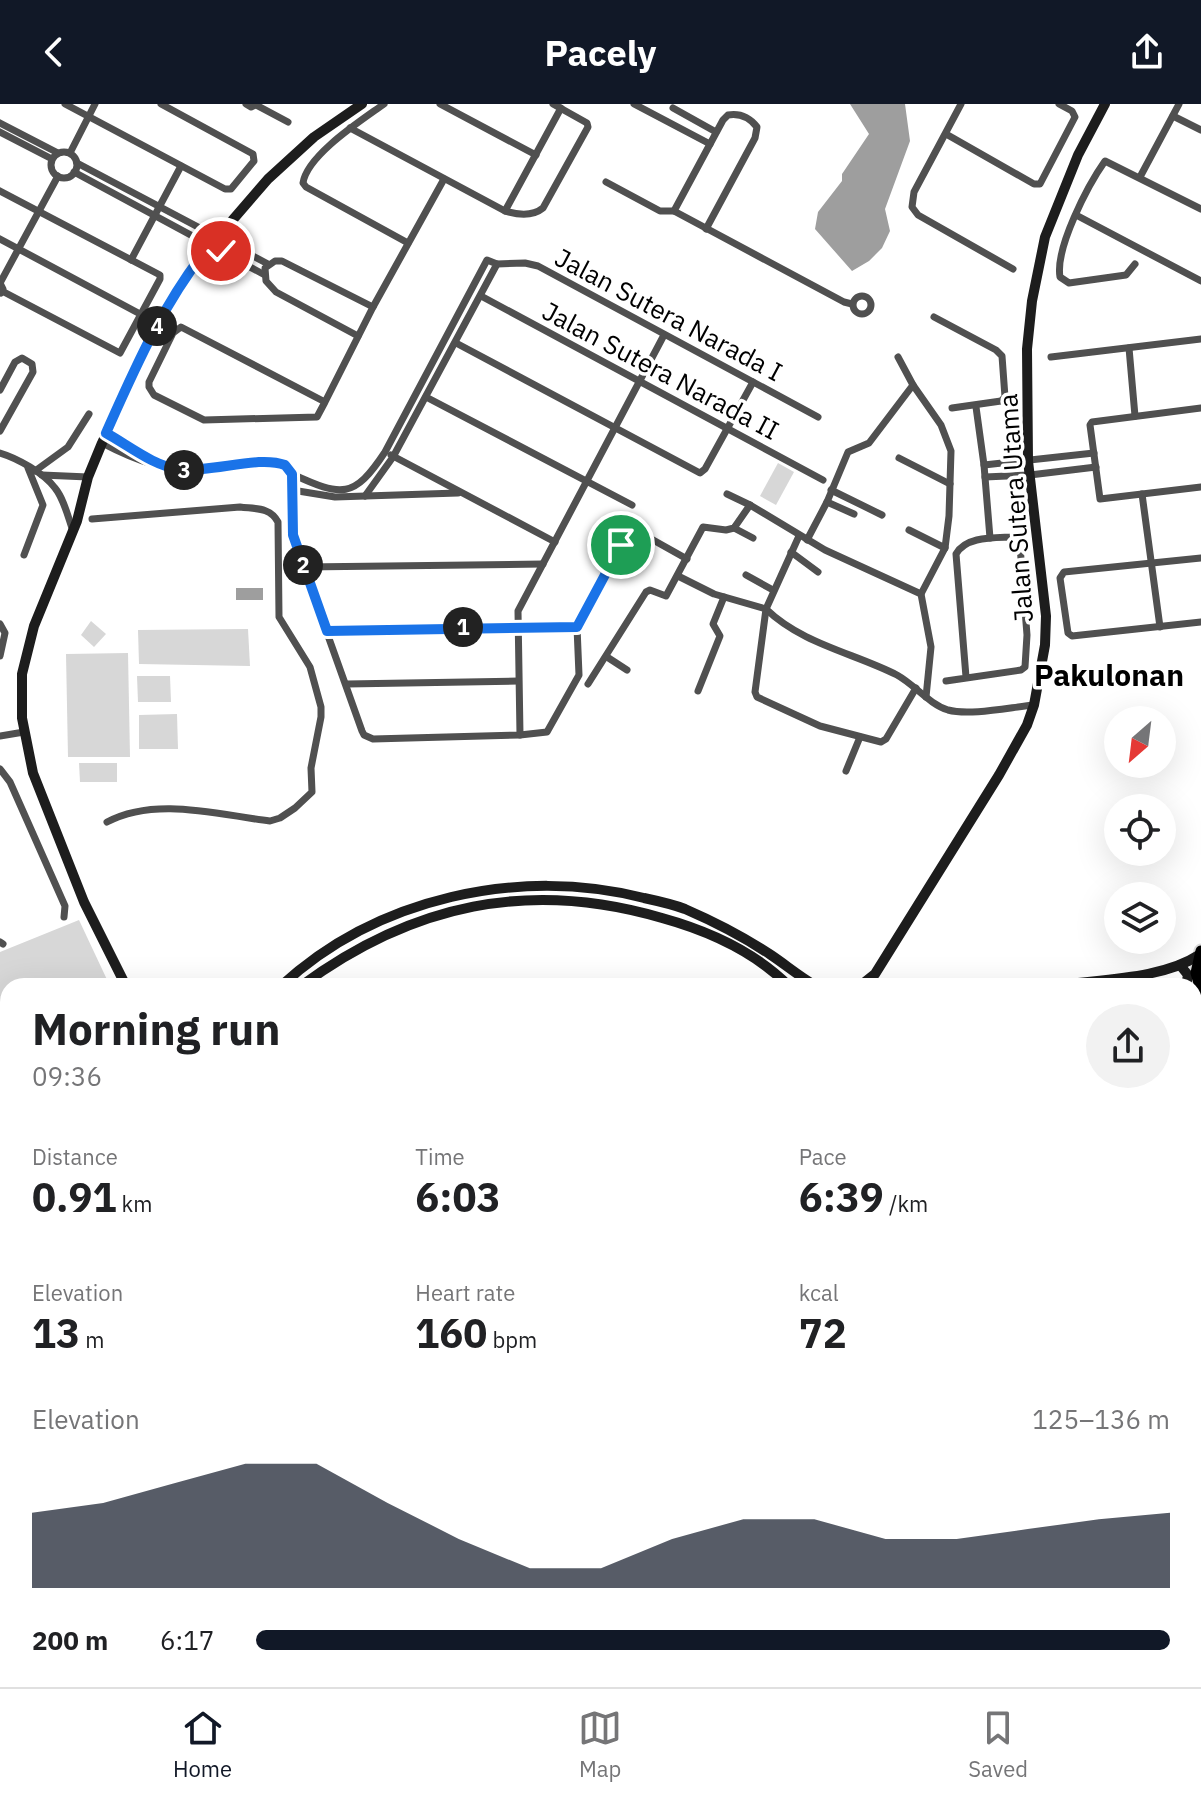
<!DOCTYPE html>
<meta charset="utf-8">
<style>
:root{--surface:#fff;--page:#f2f2f2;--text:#202124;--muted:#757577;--line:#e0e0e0;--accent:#111827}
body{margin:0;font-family:"IBM Plex Sans",sans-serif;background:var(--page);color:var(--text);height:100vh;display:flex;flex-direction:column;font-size:30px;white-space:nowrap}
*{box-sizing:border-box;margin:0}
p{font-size:26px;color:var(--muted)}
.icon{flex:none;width:44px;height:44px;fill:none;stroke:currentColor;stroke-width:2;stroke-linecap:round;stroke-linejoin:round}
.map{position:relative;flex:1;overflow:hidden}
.details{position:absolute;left:0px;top:874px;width:1202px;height:710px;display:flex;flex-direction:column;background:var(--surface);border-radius:24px 24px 0 0;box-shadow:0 8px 32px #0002}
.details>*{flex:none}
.needle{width:52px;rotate:208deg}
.tools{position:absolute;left:1104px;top:602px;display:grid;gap:16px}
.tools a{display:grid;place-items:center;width:72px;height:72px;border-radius:50%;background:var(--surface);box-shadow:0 8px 32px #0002;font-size:40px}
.pin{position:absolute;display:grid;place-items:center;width:68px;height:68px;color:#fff;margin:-34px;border:4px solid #fff;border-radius:50%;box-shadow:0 2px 8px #0007}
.km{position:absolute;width:40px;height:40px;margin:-20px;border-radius:50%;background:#222;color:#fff;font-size:22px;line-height:40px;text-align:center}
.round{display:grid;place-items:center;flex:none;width:84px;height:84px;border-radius:42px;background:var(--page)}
.summary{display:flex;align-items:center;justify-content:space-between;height:136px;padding:0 32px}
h1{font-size:44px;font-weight:700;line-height:60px}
.stats{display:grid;grid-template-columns:repeat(3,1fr);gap:12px;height:136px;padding:8px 32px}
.stats div{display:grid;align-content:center}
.stats b{font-size:40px;font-weight:700}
.stats small{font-size:22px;font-weight:400}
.stats p{font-size:22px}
.chart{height:224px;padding:16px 32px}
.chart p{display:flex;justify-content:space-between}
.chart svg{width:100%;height:144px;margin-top:8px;fill:var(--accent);opacity:.7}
ul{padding:0 32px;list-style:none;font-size:26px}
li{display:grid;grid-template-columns:128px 96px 1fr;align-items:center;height:60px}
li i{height:20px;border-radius:10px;background:var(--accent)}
header{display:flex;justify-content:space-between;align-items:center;height:104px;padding:0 32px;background:var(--accent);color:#fff;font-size:36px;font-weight:700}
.menu{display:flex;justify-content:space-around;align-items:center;height:112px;border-top:2px solid var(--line);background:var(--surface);font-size:22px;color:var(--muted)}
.menu a{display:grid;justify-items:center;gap:4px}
.menu .current{color:var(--accent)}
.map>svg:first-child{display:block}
</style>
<header><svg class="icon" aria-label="back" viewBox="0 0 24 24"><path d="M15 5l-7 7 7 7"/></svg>Pacely<svg class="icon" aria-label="share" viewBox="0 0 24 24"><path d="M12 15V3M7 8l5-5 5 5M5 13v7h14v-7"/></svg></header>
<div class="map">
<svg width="1201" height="1583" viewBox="0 0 1201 1583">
<rect width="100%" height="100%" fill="#fff"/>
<!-- green -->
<g fill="#d7d7d7">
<polygon points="778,359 794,368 776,401 760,392"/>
<polygon points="91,517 106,530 94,543 81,531"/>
<polygon points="248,525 250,562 139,560 138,526"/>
<polygon points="128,549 130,653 68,653 66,550"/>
<polygon points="137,572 170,572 171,598 138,598"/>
<polygon points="177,610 178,645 139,645 139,611"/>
<polygon points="79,659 117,659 117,678 80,678"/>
<polygon points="79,816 110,882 8,882 8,1018 0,1020 0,848"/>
</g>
<!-- water -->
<g fill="#9e9e9e">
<polygon points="850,0 905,0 910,37 885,105 890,127 882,144 869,157 852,167 815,125 818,108 842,77 842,70 869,30"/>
<rect x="236" y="484" width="27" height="12"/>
</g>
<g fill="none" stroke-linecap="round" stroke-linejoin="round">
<defs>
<polyline id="primary" points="1201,847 1196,869 1201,886"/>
</defs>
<!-- primary casing -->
<use href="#primary" stroke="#dbdbdb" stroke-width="15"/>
<!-- street -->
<g stroke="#505050" stroke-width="7">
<polyline points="65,0 225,85 231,85 254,57 253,50 161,0"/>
<polyline points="246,0 251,3 257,0"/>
<path d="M 384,0 C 362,16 307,51 303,79 L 306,83 L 408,139"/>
<polyline points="440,0 536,51"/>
<polyline points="634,0 710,40"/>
<polyline points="961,0 914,88 912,103 918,111 1013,165"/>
<polyline points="256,1 288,18"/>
<polyline points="673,4 716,28"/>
<polyline points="1173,12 1201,26"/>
<polyline points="0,19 58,49"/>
<path d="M 350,24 L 505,107 C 518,111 532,113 543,104 L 588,23 L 587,19 L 553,0"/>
<polyline points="0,28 52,55"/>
<polyline points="946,30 1034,80 1040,80 1075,13 1072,7 1059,0"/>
<circle cx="64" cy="61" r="13"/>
<polyline points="70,49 95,0"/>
<polyline points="77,59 268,160"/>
<polyline points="74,68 263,170"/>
<polyline points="1140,73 1179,0"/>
<polyline points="606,78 660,107 674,107 844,198 852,200"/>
<polyline points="0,87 160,171 160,175 120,249 2,187"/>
<polyline points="505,107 561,4"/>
<path d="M 674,107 L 723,16 L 728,11 C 740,9 750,14 757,23 L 755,34 L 706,125"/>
<polyline points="1076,111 1201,177"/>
<polyline points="0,135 142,211"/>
<polyline points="131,156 181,62"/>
<polyline points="497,160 525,159 538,162 818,313"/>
<path d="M 1135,160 L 1126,171 L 1069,179 L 1060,173 C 1055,144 1088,81 1105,57 L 1201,105"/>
<polyline points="1,189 3,185 0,179 58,72"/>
<circle cx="862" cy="201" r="9"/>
<polyline points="481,192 823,376"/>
<polyline points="934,213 996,246 1002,252 1005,293 1001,297 952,304"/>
<polyline points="358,232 276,188 266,177 265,164 275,157 282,157 373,203"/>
<polyline points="456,239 700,369 705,365 753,278"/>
<polyline points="1129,244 1135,312"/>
<polyline points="898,253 913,281 941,321 951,347 949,412 945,444"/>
<polyline points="1051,253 1201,235"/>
<polyline points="0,286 15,258 22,254 32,260 33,268 0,327"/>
<polyline points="426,293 632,401"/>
<polyline points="325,298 181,223 173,229 149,278 149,283 154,291 204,316 317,313 325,298 373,203 444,75"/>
<polyline points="976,303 984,361 990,434"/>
<polyline points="1201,304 1092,318 1090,321 1100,395 1201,383"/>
<polyline points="106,329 159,361"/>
<path d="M 102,339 C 136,357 171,370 210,366 C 235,364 261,351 285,361 C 301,382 288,416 296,442 L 362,627 L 364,631 L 373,635 L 520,631 L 547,628 L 579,571 L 577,523 L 621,441"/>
<path d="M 0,349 C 17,354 44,369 55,384 C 64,395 68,413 73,427"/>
<polyline points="391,351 555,438"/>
<polyline points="899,354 950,380"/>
<polyline points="984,361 1094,349"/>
<polyline points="35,367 68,343 89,310"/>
<path d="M 292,370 C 342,393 354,395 385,348 L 487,156 L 497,160 L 393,353 L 365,392"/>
<polyline points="42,371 88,373"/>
<polyline points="985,373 1030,371 1096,363"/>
<polyline points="292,386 335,393 458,389"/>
<polyline points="831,386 882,411"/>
<polyline points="727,390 750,401"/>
<polyline points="1142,390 1160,523"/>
<polyline points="827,398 854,410"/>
<path d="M 92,415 L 240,403 C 256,405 270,403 278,418 L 279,513 L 310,563 L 321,603 L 321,613 L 311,664 L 312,688 L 295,704 L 280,714 L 270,717 C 219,711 156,692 107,718"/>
<polyline points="734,424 753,434"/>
<polyline points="909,426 945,444 921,490"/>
<polyline points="646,432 687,455"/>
<path d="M 799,432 L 766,505 C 802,540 854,549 897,571 C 915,581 929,600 948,606 C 970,612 1011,603 1034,601"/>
<polyline points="807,436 827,398 848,348 869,339 913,281"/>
<polyline points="791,448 818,468"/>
<polyline points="24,451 43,401 28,364"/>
<polyline points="1201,454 1064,468 1060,474 1068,529 1072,532 1201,518"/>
<polyline points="304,463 543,460"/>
<polyline points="746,471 773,486"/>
<polyline points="678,472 714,490 766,505 755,588 757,593 820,622 881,638 886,635 916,584"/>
<polyline points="0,520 5,529 0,552"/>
<polyline points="327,527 577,523"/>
<polyline points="607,553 627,566"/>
<path d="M 946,577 L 1021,566 L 1025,563 L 1027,531 L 1020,442 L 1013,433 C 994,434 966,432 956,450 L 966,573"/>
<polyline points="347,580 518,577"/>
<polyline points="588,580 646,488 650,486 666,492 703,423 726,426 734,424 750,401 825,446 921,490 931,543 926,593"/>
<polyline points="698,587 720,532 713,520 724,493"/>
<polyline points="520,631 518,507 664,231"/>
<polyline points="0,632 24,628"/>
<polyline points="0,665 10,678 65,802 64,813"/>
<polyline points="846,667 860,633"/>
<polyline points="0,838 3,840"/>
<polyline points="0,1178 8,1177"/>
<polyline points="0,1207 8,1191"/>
<polyline points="0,1272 8,1275"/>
<polyline points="0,1345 8,1348"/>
<polyline points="0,1357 8,1360"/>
<polyline points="0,1429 8,1433"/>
<polyline points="0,1483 8,1464"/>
<polyline points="1194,1520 1201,1521"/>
<polyline points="0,1557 8,1560"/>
<polyline points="44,1576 60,1583"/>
<polyline points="250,1576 266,1583"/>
<polyline points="359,1576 374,1583"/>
<polyline points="475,1576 482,1583"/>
<polyline points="568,1576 575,1583"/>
<polyline points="649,1576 656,1583"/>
<polyline points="734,1576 742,1583"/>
<polyline points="205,1583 208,1576"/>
<polyline points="434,1583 436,1576"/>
<polyline points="618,1583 625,1576"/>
<polyline points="1138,1583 1144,1576"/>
</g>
<!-- secondary -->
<g stroke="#1d1d1d" stroke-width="10">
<polyline points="1180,861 1188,871 1186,882"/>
<polyline points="126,882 84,798 33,669 22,614 22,570 34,522 77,417 88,373 102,339 153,228 192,163 268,75 314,33 362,0"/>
<path d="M 281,882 C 376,794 519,762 644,794 C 658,797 672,800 685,805 C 715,818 744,833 771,851 C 786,861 800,873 816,882"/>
<path d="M 301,882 C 412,800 529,775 662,814 C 709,827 754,847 789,882"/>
<polyline points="860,882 875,870 999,671 1027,621 1034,601 1045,541 1046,512 1028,357 1027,245 1032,197 1045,133 1078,51 1105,0"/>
<path d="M 1053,882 C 1098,875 1161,876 1199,851"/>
<polyline points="0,1027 8,1026"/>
<polyline points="0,1050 8,1049"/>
<polyline points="831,1576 839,1583"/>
<polyline points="842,1576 849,1583"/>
<polyline points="390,1583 391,1576"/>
<polyline points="414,1583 417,1576"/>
</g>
<!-- primary -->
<use href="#primary" stroke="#000" stroke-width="11"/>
</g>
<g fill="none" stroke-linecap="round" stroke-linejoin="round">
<defs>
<path id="route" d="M 221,147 L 210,141 C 164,197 135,264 106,329 C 128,341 155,363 179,365 C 212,369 258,351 285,361 L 292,370 L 293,431 L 327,527 L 577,523 L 621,441"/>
</defs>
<!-- route casing -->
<use href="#route" stroke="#fff" stroke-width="16"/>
<!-- route -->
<use href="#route" stroke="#1a73e8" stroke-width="10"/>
</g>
<g text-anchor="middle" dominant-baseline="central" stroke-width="7" stroke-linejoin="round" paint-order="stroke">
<!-- street labels -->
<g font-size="26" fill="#000" stroke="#fff">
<text transform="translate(669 210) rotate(28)">Jalan Sutera Narada I</text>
<text transform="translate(661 266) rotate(28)">Jalan Sutera Narada II</text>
<text transform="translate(1015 404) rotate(-94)">Jalan Sutera Utama</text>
</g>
<!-- quarter labels -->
<g font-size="30" font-weight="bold" fill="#000" stroke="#fff">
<text x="1109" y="570">Pakulonan</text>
</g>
</g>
</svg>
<div class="tools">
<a><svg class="needle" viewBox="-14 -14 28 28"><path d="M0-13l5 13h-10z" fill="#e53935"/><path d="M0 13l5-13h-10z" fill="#757577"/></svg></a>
<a><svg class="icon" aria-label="locate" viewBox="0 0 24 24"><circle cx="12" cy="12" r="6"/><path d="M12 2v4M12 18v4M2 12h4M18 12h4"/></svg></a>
<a><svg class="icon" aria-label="layers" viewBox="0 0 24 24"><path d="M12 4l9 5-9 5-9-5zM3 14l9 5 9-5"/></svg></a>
</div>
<div class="pin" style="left:621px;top:441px;background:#1e9e55"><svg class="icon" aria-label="arrive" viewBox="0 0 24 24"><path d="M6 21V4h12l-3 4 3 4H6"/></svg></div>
<div class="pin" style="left:221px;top:147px;background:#d93025"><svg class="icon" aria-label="check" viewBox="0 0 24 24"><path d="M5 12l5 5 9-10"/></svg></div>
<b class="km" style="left:463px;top:523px">1</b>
<b class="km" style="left:303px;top:461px">2</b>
<b class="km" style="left:184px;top:366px">3</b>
<b class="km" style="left:157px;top:222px">4</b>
<section class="details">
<div class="summary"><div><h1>Morning run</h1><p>09:36</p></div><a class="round"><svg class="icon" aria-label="share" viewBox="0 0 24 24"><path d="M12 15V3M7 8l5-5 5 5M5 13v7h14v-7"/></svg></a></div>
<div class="stats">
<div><p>Distance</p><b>0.91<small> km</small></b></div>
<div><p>Time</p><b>6:03</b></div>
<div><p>Pace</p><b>6:39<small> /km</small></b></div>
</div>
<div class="stats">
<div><p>Elevation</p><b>13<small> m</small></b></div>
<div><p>Heart rate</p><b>160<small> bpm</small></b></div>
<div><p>kcal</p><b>72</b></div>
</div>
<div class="chart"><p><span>Elevation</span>125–136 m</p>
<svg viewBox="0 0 160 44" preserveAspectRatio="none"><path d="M0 44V21L10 18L20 12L30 6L40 6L50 18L60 29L70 38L80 38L90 29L100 23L110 23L120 29L130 29L140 26L150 23L160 21V44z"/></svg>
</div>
<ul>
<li><b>200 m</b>6:17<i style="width:100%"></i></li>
</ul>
</section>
</div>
<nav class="menu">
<a class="current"><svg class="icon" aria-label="home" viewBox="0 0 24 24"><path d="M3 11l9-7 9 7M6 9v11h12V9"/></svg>Home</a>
<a><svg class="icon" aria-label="map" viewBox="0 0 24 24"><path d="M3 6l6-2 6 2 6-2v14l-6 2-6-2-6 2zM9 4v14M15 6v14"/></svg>Map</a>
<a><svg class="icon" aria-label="saved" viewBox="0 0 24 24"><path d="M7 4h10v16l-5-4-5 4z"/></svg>Saved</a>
</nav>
